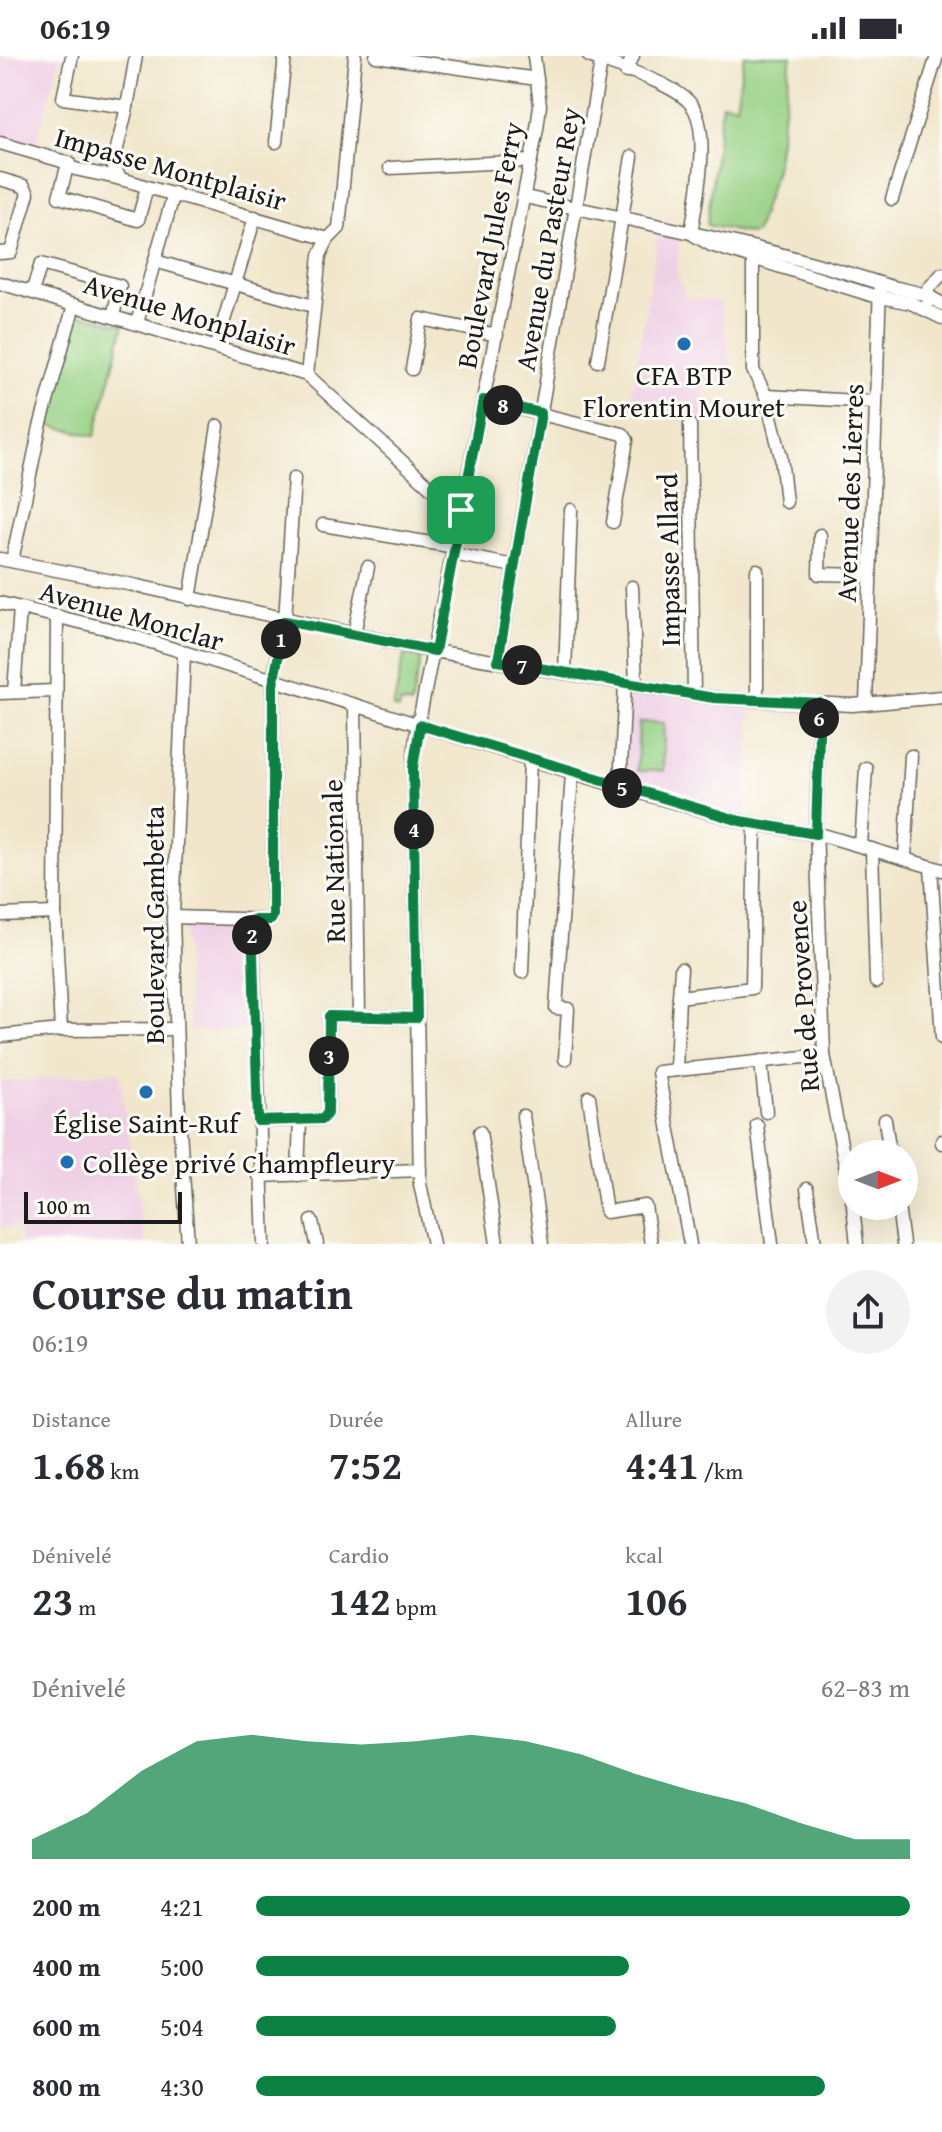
<!DOCTYPE html>
<html lang="fr">
<meta charset="utf-8">
<style>
:root{--surface:#fff;--page:#f2f2f3;--text:#2b2b33;--muted:#7c7c81;--accent:#0b8043}
body{margin:0;font-family:"Gentium Book Plus",serif;background:var(--page);color:var(--text);height:100vh;display:flex;flex-direction:column;font-size:30px;white-space:nowrap}
*{box-sizing:border-box;margin:0}
p{font-size:26px;color:var(--muted)}
.icon{flex:none;width:44px;height:44px;fill:none;stroke:currentColor;stroke-width:2;stroke-linecap:round;stroke-linejoin:round}
.map{position:relative;height:1188px;overflow:hidden}
.drawer{display:flex;flex-direction:column;background:var(--surface);flex:1}
.drawer>*{flex:none}
.needle{width:52px;rotate:90deg}
.controls{position:absolute;left:838px;top:1084px;display:grid;gap:16px}
.controls a{display:grid;place-items:center;width:80px;height:80px;border-radius:50%;background:var(--surface);box-shadow:0 8px 32px #0002;font-size:40px}
.scale{position:absolute;left:24px;bottom:20px;width:158px;box-sizing:border-box;padding-left:8px;border:4px solid #1c1c1c;border-top:0;font-size:22px;line-height:28px;white-space:nowrap;color:#1c1c1c;-webkit-text-stroke:6px #fdfcf7;paint-order:stroke}
.pin{position:absolute;display:grid;place-items:center;width:68px;height:68px;color:#fff;margin:-34px;border-radius:16px;box-shadow:0 4px 12px #0006}
.km{position:absolute;width:40px;height:40px;margin:-20px;border-radius:50%;background:#222;color:#fff;font-size:22px;line-height:40px;text-align:center}
.round{display:grid;place-items:center;flex:none;width:84px;height:84px;border-radius:42px;background:var(--page)}
.overview{display:flex;align-items:center;justify-content:space-between;height:136px;padding:0 32px}
h1{font-size:44px;font-weight:700;line-height:60px}
.stats{display:grid;grid-template-columns:repeat(3,1fr);gap:12px;height:136px;padding:8px 32px}
.stats div{display:grid;align-content:center}
.stats b{font-size:40px;font-weight:700}
.stats small{font-size:22px;font-weight:400}
.stats p{font-size:22px}
.chart{height:224px;padding:16px 32px}
.chart p{display:flex;justify-content:space-between}
.chart svg{width:100%;height:144px;margin-top:8px;fill:var(--accent);opacity:.7}
ul{padding:0 32px;list-style:none;font-size:26px}
li{display:grid;grid-template-columns:128px 96px 1fr;align-items:center;height:60px}
li i{height:20px;border-radius:10px;background:var(--accent)}
.status{display:flex;justify-content:space-between;align-items:center;height:56px;padding:0 40px;background:var(--surface);direction:ltr}
.status svg{height:22px;fill:currentColor}
.map>svg:first-child{display:block}
</style>
<div class="status"><b>06:19</b><svg viewBox="0 0 49 12"><path d="M0 12V9h3v3zM5 12V6h3v6zM10 12V3h3v9zM15 12V0h3v12zM26 1h20v11H26zM47 4h2v5h-2z"/></svg></div>
<div class="map">
<svg width="942" height="1188" viewBox="0 0 942 1188">
<rect width="100%" height="100%" fill="#fdfcf7"/>
<filter id="ink" filterUnits="userSpaceOnUse"><feTurbulence type="fractalNoise" baseFrequency=".0125" numOctaves="2"/><feDisplacementMap in="SourceGraphic" scale="16" xChannelSelector="R" yChannelSelector="G"/><feConvolveMatrix kernelMatrix="1 2 1 2 8 2 1 2 1" color-interpolation-filters="sRGB"/></filter>
<filter id="wash" filterUnits="userSpaceOnUse"><feTurbulence type="fractalNoise" baseFrequency=".006" numOctaves="4" result="noise"/><feDisplacementMap in="SourceGraphic" scale="32" xChannelSelector="R" yChannelSelector="G"/><feGaussianBlur stdDeviation="1.8" result="paint"/><feColorMatrix in="noise" values="0 0 0 0 0 0 0 0 0 0 0 0 0 0 0 0 0 1.4 0 .05"/><feComposite in="paint" operator="in"/></filter>
<g filter="url(#wash)">
<rect width="100%" height="100%" fill="#f1e6cb"/>
<!-- built -->
<g fill="#efd0e5">
<polygon points="0,0 61,0 35,92 0,81"/>
<polygon points="658,178 679,183 677,218 687,242 720,245 735,330 705,331 702,369 629,355"/>
<polygon points="629,634 751,650 745,757 625,725"/>
<polygon points="184,867 248,867 254,974 189,975"/>
<polygon points="119,1015 145,1188 21,1188 18,1170 0,1172 0,1027"/>
</g>
<!-- green -->
<g fill="#98d286" stroke="#5a7751" stroke-width="2">
<polygon points="744,0 791,0 776,113 756,176 750,178 707,169 722,47 736,49"/>
<polygon points="76,257 124,269 95,380 48,369"/>
<polygon points="404,599 421,602 411,649 401,647 399,654 393,652"/>
<polygon points="639,666 664,667 663,715 637,715"/>
</g>
</g>
<g filter="url(#ink)">
<g fill="none" stroke-linecap="round" stroke-linejoin="round">
<defs>
<g id="minor">
<polyline points="72,0 63,42 127,51 136,0"/>
<polyline points="376,0 537,23"/>
<path d="M 589,0 C 615,10 670,26 689,46 C 713,70 696,146 691,177"/>
<polyline points="626,16 633,0"/>
<polyline points="276,86 285,0"/>
<path d="M 0,87 L 69,107 L 67,111 C 95,118 121,121 147,131 L 328,183"/>
<polyline points="67,111 59,141 138,164 147,131"/>
<polyline points="390,112 531,105"/>
<polyline points="119,120 113,109 127,51"/>
<polyline points="0,123 24,130 28,137 11,196 0,197"/>
<path d="M 525,141 C 644,167 763,189 879,227 C 902,235 922,234 942,248"/>
<polyline points="892,143 937,0"/>
<polyline points="694,179 711,189 871,239 911,247 942,262"/>
<polyline points="753,202 753,314 766,340 876,346"/>
<polyline points="155,205 313,250"/>
<polyline points="0,227 307,319 450,449 461,454"/>
<polyline points="32,236 41,208 120,230 113,260"/>
<polyline points="929,245 928,233 942,218"/>
<polyline points="137,267 174,137"/>
<polyline points="216,291 255,161"/>
<polyline points="598,305 632,101"/>
<polyline points="412,313 421,263 497,279"/>
<polyline points="307,319 320,199 328,183 339,172 355,0"/>
<polyline points="766,340 781,401 786,446"/>
<polyline points="483,344 623,378 627,384 613,466"/>
<polyline points="690,369 694,638"/>
<polyline points="323,469 455,491"/>
<polyline points="820,479 819,518 870,519"/>
<polyline points="453,498 514,510"/>
<polyline points="0,503 138,530 422,593 714,642 852,649 942,641"/>
<polyline points="12,505 40,371 74,249"/>
<polyline points="757,514 757,644"/>
<polyline points="632,531 636,629"/>
<polyline points="190,543 218,370"/>
<polyline points="0,547 109,573 620,731 740,765 826,780 942,814"/>
<polyline points="57,560 55,857 61,974"/>
<polyline points="354,578 368,511"/>
<polyline points="184,598 173,861 179,1060 188,1188"/>
<polyline points="498,605 602,0"/>
<polyline points="565,617 571,454"/>
<polyline points="14,636 20,552"/>
<polyline points="0,637 55,635"/>
<polyline points="820,647 816,770 824,999 852,1145"/>
<polyline points="866,648 880,228"/>
<polyline points="355,649 359,960"/>
<polyline points="620,731 625,627"/>
<polyline points="861,790 866,712"/>
<polyline points="872,793 876,926"/>
<polyline points="905,802 911,700"/>
<polyline points="931,811 942,982"/>
<polyline points="0,859 55,857"/>
<polyline points="173,861 271,864 273,860 273,625 285,565 294,422"/>
<polyline points="252,864 264,1188"/>
<polyline points="522,916 530,704"/>
<polyline points="679,941 681,913"/>
<polyline points="0,980 61,974 176,973"/>
<polyline points="565,1003 568,953 556,952 572,718"/>
<polyline points="761,1005 766,1056"/>
<polyline points="676,1014 679,941 752,932 755,768"/>
<polyline points="589,1041 606,1156 645,1150 651,1188"/>
<polyline points="523,1060 542,1188"/>
<polyline points="885,1064 890,1098"/>
<polyline points="258,1065 300,1064"/>
<polyline points="757,1069 772,1188"/>
<polyline points="480,1076 497,1188"/>
<polyline points="942,1085 942,1087"/>
<polyline points="298,1119 300,1064 323,1063 328,1056 329,960 417,962"/>
<polyline points="259,1120 420,1114"/>
<polyline points="807,1133 815,1188"/>
<polyline points="853,1150 857,1188"/>
<polyline points="898,1150 903,1188"/>
<polyline points="312,1165 317,1188"/>
<polyline points="433,1188 420,1128 413,712 416,680 537,73 540,49 534,0"/>
<polyline points="690,1188 658,1016 824,999"/>
</g>
</defs>
<!-- minor casing -->
<use href="#minor" stroke="#676359" stroke-width="15"/>
<!-- minor -->
<use href="#minor" stroke="#fff" stroke-width="12"/>
</g>
</g>
<g fill="none" stroke-linecap="round" stroke-linejoin="round" filter="url(#ink)">
<defs>
<polygon id="route" points="483,344 541,357 498,605 714,642 820,647 816,778 740,765 420,669 413,712 417,962 329,960 328,1056 323,1063 258,1065 252,864 271,864 273,860 273,629 285,565 435,595"/>
</defs>
<!-- route casing -->
<use href="#route" stroke="#fff" stroke-width="16"/>
<!-- route -->
<use href="#route" stroke="#0b8043" stroke-width="10"/>
</g>
<!-- markers -->
<g fill="#1f6fb2" stroke="#fdfcf7" stroke-width="3">
<circle cx="684" cy="288" r="8"/>
<circle cx="146" cy="1036" r="8"/>
<circle cx="67" cy="1106" r="8"/>
</g>
<g text-anchor="middle" dominant-baseline="central" stroke-width="6" stroke-linejoin="round" paint-order="stroke">
<!-- street labels -->
<g font-size="28" fill="#1c1c1c" stroke="#fdfcf7">
<text transform="translate(171 112) rotate(16)">Impasse Montplaisir</text>
<text transform="translate(547 183) rotate(-80)">Avenue du Pasteur Rey</text>
<text transform="translate(489 189) rotate(-79)">Boulevard Jules Ferry</text>
<text transform="translate(190 258) rotate(17)">Avenue Monplaisir</text>
<text transform="translate(849 437) rotate(-88)">Avenue des Lierres</text>
<text transform="translate(668 504) rotate(-91)">Impasse Allard</text>
<text transform="translate(132 559) rotate(16)">Avenue Monclar</text>
<text transform="translate(333 805) rotate(-91)">Rue Nationale</text>
<text transform="translate(153 869) rotate(-90)">Boulevard Gambetta</text>
<text transform="translate(802 940) rotate(-94)">Rue de Provence</text>
</g>
<!-- poi labels -->
<g font-size="28" fill="#1c1c1c" stroke="#fdfcf7">
<text x="684" y="318">CFA BTP<tspan x="684" dy="32">Florentin Mouret</tspan></text>
<text x="146" y="1066">Église Saint-Ruf</text>
<text x="83" y="1106" text-anchor="start">Collège privé Champfleury</text>
</g>
</g>
</svg>
<div class="controls">
<a><svg class="needle" viewBox="-14 -14 28 28"><path d="M0-13l5 13h-10z" fill="#e53935"/><path d="M0 13l5-13h-10z" fill="#7c7c81"/></svg></a>
</div>
<div class="scale">100 m</div>
<div class="pin" style="left:461px;top:454px;background:#1e9e55"><svg class="icon" aria-label="arrive" viewBox="0 0 24 24"><path d="M6 21V4h12l-3 4 3 4H6"/></svg></div>
<b class="km" style="left:281px;top:583px">1</b>
<b class="km" style="left:252px;top:879px">2</b>
<b class="km" style="left:329px;top:1000px">3</b>
<b class="km" style="left:414px;top:773px">4</b>
<b class="km" style="left:622px;top:732px">5</b>
<b class="km" style="left:819px;top:662px">6</b>
<b class="km" style="left:522px;top:609px">7</b>
<b class="km" style="left:503px;top:349px">8</b>
</div>
<section class="drawer">
<div class="overview"><div><h1>Course du matin</h1><p>06:19</p></div><a class="round"><svg class="icon" aria-label="share" viewBox="0 0 24 24"><path d="M12 15V3M7 8l5-5 5 5M5 13v7h14v-7"/></svg></a></div>
<div class="stats">
<div><p>Distance</p><b>1.68<small> km</small></b></div>
<div><p>Durée</p><b>7:52</b></div>
<div><p>Allure</p><b>4:41<small> /km</small></b></div>
</div>
<div class="stats">
<div><p>Dénivelé</p><b>23<small> m</small></b></div>
<div><p>Cardio</p><b>142<small> bpm</small></b></div>
<div><p>kcal</p><b>106</b></div>
</div>
<div class="chart"><p><span>Dénivelé</span>62–83 m</p>
<svg viewBox="0 0 160 44" preserveAspectRatio="none"><path d="M0 44V38L10 30L20 17L30 8L40 6L50 8L60 9L70 8L80 6L90 8L100 12L110 18L120 23L130 27L140 33L150 38L160 38V44z"/></svg>
</div>
<ul>
<li><b>200 m</b>4:21<i style="width:100%"></i></li>
<li><b>400 m</b>5:00<i style="width:57%"></i></li>
<li><b>600 m</b>5:04<i style="width:55%"></i></li>
<li><b>800 m</b>4:30<i style="width:87%"></i></li>
</ul>
</section>
